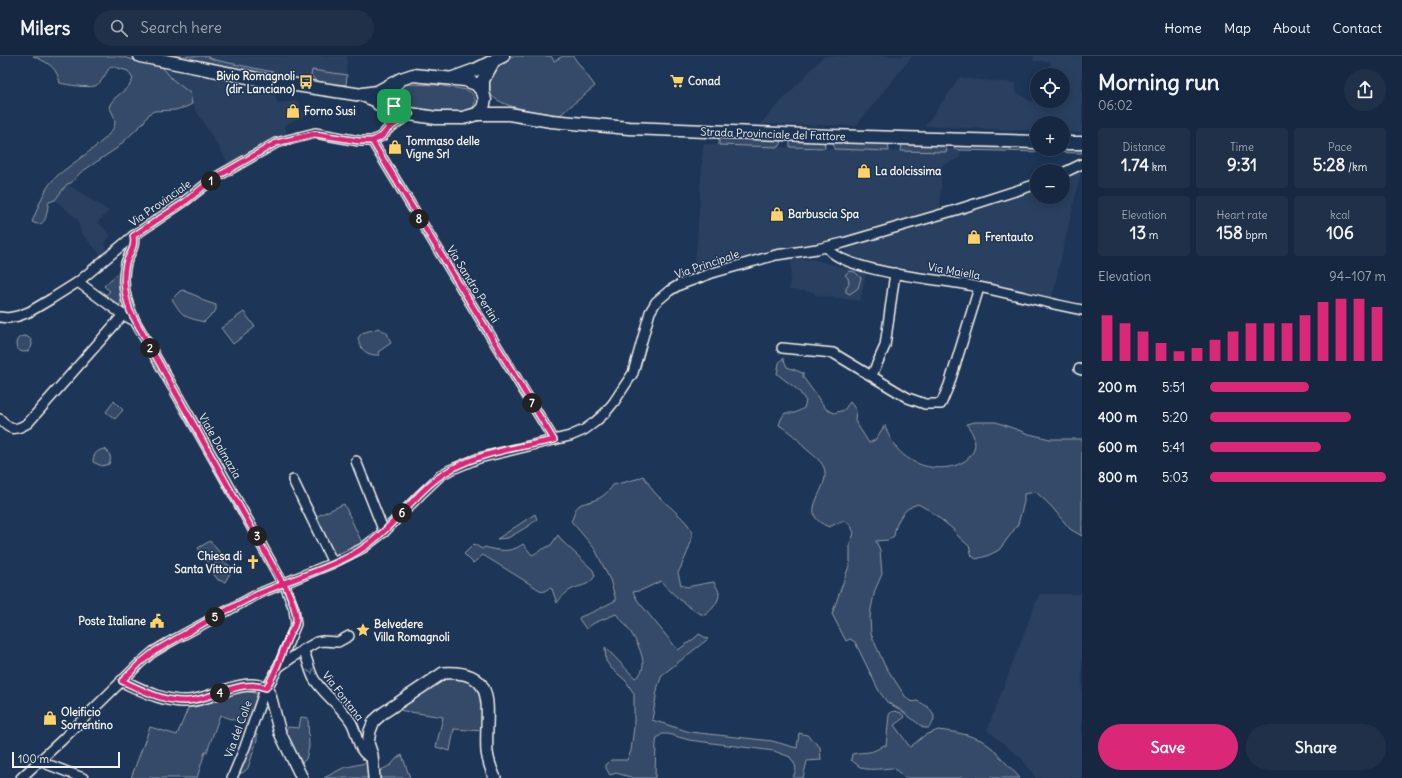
<!DOCTYPE html>
<meta charset="utf-8">
<style>
:root{--surface:#162841;--page:#1f3048;--text:#f1f3f6;--muted:#9ea6b1;--line:#35445a;--accent:#db2777}
body{margin:0;font-family:Delius,sans-serif;background:var(--page);color:var(--text);height:100vh;display:flex;flex-direction:column;font-size:15px;white-space:nowrap}
*{box-sizing:border-box;margin:0}
p{font-size:13px;color:var(--muted)}
.icon{flex:none;width:22px;height:22px;fill:none;stroke:currentColor;stroke-width:2;stroke-linecap:round;stroke-linejoin:round}
.map{position:relative;flex:1;overflow:hidden}
.side{display:flex;flex-direction:column;background:var(--surface);width:320px}
.side>*{flex:none}
.tools{position:absolute;left:1030px;top:12px;display:grid;gap:8px}
.tools a{display:grid;place-items:center;width:40px;height:40px;border-radius:50%;background:var(--surface);box-shadow:0 2px 10px #0003,0 0 0 1px var(--line);font-size:20px}
.scale{position:absolute;left:12px;bottom:10px;width:108px;box-sizing:border-box;padding-left:4px;border:2px solid #f4f1e8;border-top:0;font-size:11px;line-height:14px;white-space:nowrap;color:#f4f1e8;-webkit-text-stroke:3px #1d3557;paint-order:stroke}
.pin{position:absolute;display:grid;place-items:center;width:34px;height:34px;color:#fff;margin:-17px;border-radius:8px;box-shadow:0 2px 6px #0006}
.km{position:absolute;width:20px;height:20px;margin:-10px;border-radius:50%;background:#222;color:#fff;font-size:11px;line-height:20px;text-align:center}
.round{display:grid;place-items:center;flex:none;width:42px;height:42px;border-radius:21px;background:var(--page)}
.head{display:flex;align-items:center;justify-content:space-between;height:68px;padding:0 16px}
h1{font-size:22px;font-weight:700;line-height:30px}
.metrics{display:grid;grid-template-columns:repeat(3,1fr);gap:6px;height:68px;padding:4px 16px}
.metrics div{display:grid;align-content:center;border-radius:4px;background:var(--page);text-align:center}
.metrics b{font-size:17px;font-weight:700}
.metrics small{font-size:11px;font-weight:400}
.metrics p{font-size:11px}
.chart{height:112px;padding:8px 16px}
.chart p{display:flex;justify-content:space-between}
.chart svg{width:100%;height:72px;margin-top:4px;stroke:var(--accent);stroke-width:6}
.primary-button{display:flex;gap:8px;margin-top:auto;padding:8px 16px}
.primary-button a{flex:1;height:46px;border-radius:24px;background:var(--accent);color:#fff;font-size:16px;font-weight:700;line-height:46px;text-align:center}
.primary-button a+a{background:var(--page);color:var(--text)}
ul{padding:0 16px;list-style:none;font-size:13px}
li{display:grid;grid-template-columns:64px 48px 1fr;align-items:center;height:30px}
li i{height:10px;border-radius:5px;background:var(--accent)}
header{display:flex;align-items:center;gap:24px;box-sizing:border-box;height:56px;padding:0 20px;background:var(--surface);border-bottom:1px solid var(--line)}
header strong{font-size:19px}
nav{display:flex;gap:22px;margin-inline-start:auto;font-size:14px}
.search{width:280px;height:36px;background:var(--page);display:flex;align-items:center;gap:10px;box-sizing:border-box;padding:0 14px;border-radius:22px;color:var(--muted);font-size:15px}
main{display:flex;flex:1;min-height:0}
.map>svg:first-child{display:block}
</style>
<header>
<strong>Milers</strong>
<div class="search"><svg class="icon" aria-label="search" viewBox="0 0 24 24"><circle cx="10" cy="10" r="6"/><path d="M15 15l6 6"/></svg>Search here</div>
<nav><a>Home</a><a>Map</a><a>About</a><a>Contact</a></nav>
</header>
<main>
<div class="map">
<svg width="1082" height="722" viewBox="0 0 1082 722">
<rect width="100%" height="100%" fill="#1d3557"/>
<filter id="ink" filterUnits="userSpaceOnUse"><feTurbulence type="fractalNoise" baseFrequency=".025" numOctaves="2"/><feDisplacementMap in="SourceGraphic" scale="8" xChannelSelector="R" yChannelSelector="G"/><feConvolveMatrix kernelMatrix="1 2 1 2 8 2 1 2 1" color-interpolation-filters="sRGB"/></filter>
<g filter="url(#ink)">
<!-- built -->
<g fill="#2a4060">
<polygon points="206,0 347,0 346,30 280,22 281,18 215,4"/>
<polygon points="824,0 912,0 856,70 760,68"/>
<polygon points="1034,0 1082,0 1082,77 1063,76 1063,67 1037,67 1037,75 925,70 960,21 969,23 1016,27 1016,36 1032,46 1037,37 1037,45 1063,45 1063,19 1048,19 1051,5 1033,5"/>
<polygon points="163,10 207,19 210,23 273,35 278,47 298,45 305,60 284,69 288,79 263,89 230,110 192,48 190,37 172,23 163,12"/>
<polygon points="703,88 889,95 947,96 946,93 962,94 960,102 942,109 940,153 865,176 826,185 788,191 694,218 697,185"/>
<polygon points="1082,112 1052,241 939,217 883,209 846,199 846,191 919,170 973,151 1037,132 1037,141 1063,141 1063,122"/>
<polygon points="67,128 109,155 98,166 111,180 104,187 107,195 102,200 81,177 78,164 55,144"/>
<polygon points="792,202 815,204 866,217 860,245 815,239 814,236 789,234"/>
<polygon points="1039,538 1082,538 1082,722 1036,722 1022,703 987,674"/>
</g>
<!-- green -->
<g fill="#354a67" stroke="#949ea8">
<path d="M 33,0 L 118,0 L 147,7 L 163,12 L 172,23 L 190,37 L 192,48 L 186,51 L 175,54 L 154,55 L 149,58 L 143,67 L 117,92 L 80,117 L 71,127 L 67,128 L 55,144 L 49,146 C 46,155 48,174 32,166 C 38,152 43,135 53,124 C 64,111 116,82 115,66 C 115,61 112,56 109,51 C 114,38 127,37 133,23 L 128,15 L 111,10 C 106,16 102,27 95,30 C 87,32 68,29 60,27 C 56,10 48,7 33,0 Z"/>
<polygon points="161,0 206,0 215,4 282,18 280,22"/>
<path d="M 509,0 L 551,0 L 554,5 L 563,0 L 573,0 L 595,30 L 560,59 C 540,56 462,50 497,14 L 495,12 Z"/>
<path d="M 312,14 L 347,19 L 346,29 C 335,28 319,29 311,20 Z"/>
<path d="M 407,28 L 437,29 L 467,34 C 477,38 478,52 467,55 C 456,59 409,53 399,47 L 395,39 L 402,29 Z"/>
<polygon points="719,81 782,83 781,88 779,91 719,89"/>
<polygon points="792,83 824,85 825,92 790,91 790,85"/>
<polygon points="834,85 888,87 889,95 834,93"/>
<polygon points="902,86 945,88 947,96 901,95"/>
<polygon points="955,88 1037,90 1037,93 1082,92 1082,97 962,94 954,93"/>
<polygon points="849,215 855,216 861,222 858,232 850,238 846,236 846,232 849,227 848,222 845,219"/>
<polygon points="119,216 118,226 121,248 118,250 99,235 100,234 106,239 110,235 104,230"/>
<path d="M 183,234 L 199,241 L 204,245 L 216,249 L 216,254 L 204,266 C 184,261 183,261 172,243 L 180,235 Z"/>
<polygon points="244,256 255,271 233,288 221,272"/>
<path d="M 379,272 L 387,277 L 391,287 L 378,296 L 380,299 C 367,300 360,294 358,282 L 362,277 Z"/>
<circle cx="24" cy="288" r="8"/>
<path d="M 783,302 L 787,311 L 803,317 L 803,321 L 826,353 L 834,357 L 844,354 L 850,346 L 856,354 L 855,365 L 869,387 L 875,384 L 885,369 C 904,438 1005,413 966,368 L 975,366 L 996,366 L 1029,378 L 1050,383 L 1082,383 L 1082,480 L 1070,473 L 1051,450 L 1036,436 L 1024,438 L 1024,446 L 1018,468 L 1011,478 L 999,494 L 987,500 L 976,503 L 972,500 L 969,490 L 958,480 L 953,473 L 929,454 L 918,448 C 903,452 896,465 894,480 L 888,484 L 876,485 L 880,494 L 882,518 L 875,534 L 871,553 L 870,562 L 871,578 L 884,608 L 905,640 C 908,644 911,647 917,645 C 929,650 941,659 929,672 L 924,672 L 902,655 L 887,646 L 879,635 L 855,586 L 850,583 L 846,585 L 832,558 L 850,507 L 850,488 L 854,477 L 851,470 L 845,465 L 842,465 L 829,471 C 796,458 827,437 825,416 C 824,405 811,398 804,391 C 801,388 799,384 796,382 C 791,377 785,373 779,369 L 781,363 L 785,357 L 795,357 L 804,352 L 806,345 L 798,334 L 777,318 L 779,307 Z"/>
<polygon points="114,345 123,354 115,363 106,356"/>
<path d="M 105,393 C 110,396 112,403 109,408 L 102,410 L 93,406 C 93,398 97,394 105,393 Z"/>
<path d="M 643,420 C 649,426 651,434 657,439 C 665,447 691,467 692,477 C 694,484 682,509 678,517 L 681,529 L 687,531 L 702,528 L 714,526 C 715,529 718,533 719,536 C 720,545 712,554 705,559 C 693,557 669,535 661,525 L 642,534 L 633,536 L 638,545 L 678,594 L 695,582 L 699,578 L 708,583 L 662,619 L 658,630 L 652,664 L 690,676 L 772,685 L 797,692 L 799,677 L 807,679 L 820,691 L 821,704 L 807,705 L 803,722 L 793,722 L 796,713 L 795,709 L 790,701 L 774,695 L 689,684 L 668,678 L 662,678 L 657,682 L 656,687 L 655,722 L 634,722 L 616,717 L 610,719 L 606,712 L 606,709 L 611,704 L 627,704 L 631,695 L 634,671 L 634,638 L 626,625 L 611,612 L 606,605 L 605,591 L 635,622 C 657,611 628,569 616,558 L 594,567 L 586,573 L 579,563 L 580,561 L 595,555 L 616,544 L 610,524 L 595,493 L 571,465 C 575,460 573,453 580,449 C 582,447 587,447 589,446 C 600,443 607,438 613,429 L 637,423 Z"/>
<polygon points="344,448 363,489 334,502 315,461"/>
<polygon points="535,458 537,463 530,469 508,482 497,483"/>
<path d="M 558,479 L 563,486 L 593,514 L 595,520 C 588,530 585,528 575,532 C 568,534 561,541 557,547 L 552,533 L 549,532 L 543,536 L 483,499 L 473,507 L 464,498 L 474,488 L 482,493 L 485,491 C 498,495 511,497 523,488 L 532,499 L 551,489 Z"/>
<polygon points="210,485 221,498 208,506 198,492"/>
<polygon points="222,505 233,512 225,526 218,524 212,516 213,511 216,506"/>
<polygon points="449,619 468,621 482,638 484,675 454,673 450,695 436,691 443,661 398,654"/>
<polygon points="243,635 261,638 251,670 220,659 207,696 205,696 197,722 131,722 150,671 177,679 189,650 212,646 220,642"/>
<path d="M 895,655 L 901,657 L 905,661 L 894,669 L 910,691 L 925,679 L 938,674 L 953,676 L 967,679 L 981,684 L 992,692 L 1020,722 L 905,722 L 894,712 C 884,712 871,715 862,712 C 858,710 854,706 851,704 L 852,698 C 867,695 870,699 884,689 L 886,690 L 889,659 L 891,656 Z"/>
<polygon points="301,661 308,662 309,691 306,703 299,710 284,677 288,671 299,672"/>
<polygon points="254,677 257,678 257,684 248,712 244,716 239,718 239,711"/>
<polygon points="402,699 410,722 377,722 377,716 391,709 397,702"/>
<polygon points="369,706 372,722 324,722 343,712"/>
</g>
<g fill="none" stroke-linecap="round" stroke-linejoin="round">
<defs>
<g id="minor">
<polyline points="377,49 385,54 391,61"/>
<polyline points="372,85 554,384"/>
<polyline points="1063,117 1082,108"/>
<path d="M 133,180 C 136,189 129,198 126,207 C 121,227 126,247 135,265"/>
<path d="M 827,191 C 841,215 935,223 963,228 C 1003,235 1042,246 1082,254"/>
<polyline points="78,226 123,259 135,265 224,421 283,528"/>
<polyline points="0,261 8,262 18,260 29,256 51,243 78,226 133,180 185,145 213,123 276,87 315,77 359,85 372,85 382,80 388,73 410,58"/>
<polyline points="782,292 833,297 908,342 925,348 941,348 949,329 979,232"/>
<polyline points="1079,313 1082,314"/>
<polyline points="872,319 885,290 895,217"/>
<path d="M 0,363 C 10,375 15,375 28,367 L 123,259"/>
<polyline points="356,405 384,476"/>
<polyline points="293,424 333,507"/>
<polyline points="303,594 317,586 323,585 338,586 349,580"/>
<path d="M 277,612 L 303,594 C 308,603 309,614 314,623 C 324,639 341,650 351,666 C 358,677 357,699 372,701"/>
<polyline points="39,705 83,722"/>
<polyline points="21,722 62,684 140,607 153,596 168,587 258,538 333,507 363,492 384,476 420,439 441,419 450,414 479,402 570,380 584,374 595,366 605,357 614,346 633,317 650,256 656,246 669,235 679,229 712,217 776,199 817,193 843,187 956,154 1037,128"/>
<polyline points="232,722 245,691 263,639 277,614 296,568 294,553 284,527"/>
</g>
<g id="tertiary">
<path d="M 122,625 C 142,634 164,646 187,645 C 213,644 240,621 266,632 L 270,639 L 280,677 L 302,722"/>
<path d="M 374,722 L 372,699 L 368,687 L 370,675 L 374,665 L 383,657 L 443,617 C 502,613 484,657 487,696 C 488,705 491,713 495,722"/>
</g>
<g id="secondary">
<polyline points="140,0 263,24 362,39 410,58 436,62 463,62 477,58 483,52 485,44 483,36 476,28 465,24 413,19 401,23 394,30 392,38 393,50"/>
<polyline points="453,22 475,14 503,0"/>
<polyline points="483,36 483,24 493,6"/>
<polyline points="363,38 377,36 399,24"/>
<polyline points="477,58 509,58 551,65 629,72 831,80 1037,86"/>
<polyline points="1063,87 1082,87"/>
</g>
</defs>
<!-- minor casing -->
<use href="#minor" stroke="#f4f1e8" stroke-width="12"/>
<!-- tertiary casing -->
<use href="#tertiary" stroke="#f4f1e8" stroke-width="14"/>
<!-- secondary casing -->
<use href="#secondary" stroke="#f4f1e8" stroke-width="15"/>
<!-- minor -->
<use href="#minor" stroke="#1d3557" stroke-width="9"/>
<!-- tertiary -->
<use href="#tertiary" stroke="#1d3557" stroke-width="11"/>
<!-- secondary -->
<use href="#secondary" stroke="#1d3557" stroke-width="12"/>
</g>
<!-- one-way arrows -->
<defs><path id="oneway-chevron" d="M-2-3.5L2.5 0L-2 3.5" fill="none" stroke-width="1.6" stroke-linecap="round" stroke-linejoin="round"/></defs>
<use stroke="#68778a" href="#oneway-chevron" transform="translate(311 615) rotate(70)"/>
</g>
<g fill="none" stroke-linecap="round" stroke-linejoin="round" filter="url(#ink)">
<defs>
<path id="route" d="M 394,50 L 388,73 L 382,80 L 377,83 L 372,85 L 359,85 L 315,78 L 276,87 L 213,123 L 186,145 L 133,180 C 136,190 129,198 126,207 C 122,224 125,239 130,255 L 283,528 L 284,527 C 289,538 296,551 296,563 C 296,570 292,574 289,580 C 281,598 277,616 266,632 C 240,622 213,644 187,645 C 164,646 142,634 122,625 L 140,607 L 155,595 L 216,560 L 258,538 L 283,528 L 284,527 C 315,515 349,505 374,484 C 400,463 421,430 450,414 C 479,397 521,391 554,384 L 372,85 L 382,80 L 388,73 L 410,58 L 394,50"/>
</defs>
<!-- route casing -->
<use href="#route" stroke="#fff" stroke-width="8"/>
<!-- route -->
<use href="#route" stroke="#db2777" stroke-width="5"/>
</g>
<!-- icons -->
<defs>
<symbol id="supermarket-bare" viewBox="-9 -9 18 18"><path d="M-6-5.5h2.5l.6 2H6L4.5 2H-2.5L-4.4-4H-6ZM-1.5 3.2a1.3 1.3 0 1 0 .1 0ZM3 3.2a1.3 1.3 0 1 0 .1 0Z" fill="#ffd166" stroke="#1d3557" stroke-width="2.5" paint-order="stroke"/></symbol>
<symbol id="bus-bare" viewBox="-9 -9 18 18"><path d="M-5-6H5V4H4V6H2V4H-2V6H-4V4H-5ZM-3.5-4V0h7V-4ZM-3.5 1.2v1.5H-2V1.2ZM2 1.2v1.5H3.5V1.2Z" fill="#ffd166" stroke="#1d3557" stroke-width="2.5" paint-order="stroke"/></symbol>
<symbol id="shop-bare" viewBox="-9 -9 18 18"><path d="M-5-2.5h2.3a2.7 3.5 0 0 1 5.4 0H5L5.5 6h-11ZM-1.5-2.5h3a1.5 2.3 0 0 0-3 0Z" fill="#ffd166" stroke="#1d3557" stroke-width="2.5" paint-order="stroke"/></symbol>
<symbol id="church-bare" viewBox="-9 -9 18 18"><path d="M-1.2-6h2.4v3.5h3.3v2.4h-3.3V6h-2.4V-.1h-3.3v-2.4h3.3Z" fill="#ffd166" stroke="#1d3557" stroke-width="2.5" paint-order="stroke"/></symbol>
<symbol id="civic-bare" viewBox="-9 -9 18 18"><path d="M-.6-6.5H3V-4.5H.6V-3L4-1V1h2V6H-6V1h2V-1L-.6-3ZM-1.2 2.5V6h2.4V2.5Z" fill="#ffd166" stroke="#1d3557" stroke-width="2.5" paint-order="stroke"/></symbol>
<symbol id="sight-bare" viewBox="-9 -9 18 18"><path d="M0-6L1.8-2.2L6-1.7L2.9 1.2L3.7 5.4L0 3.3L-3.7 5.4L-2.9 1.2L-6-1.7L-1.8-2.2Z" fill="#ffd166" stroke="#1d3557" stroke-width="2.5" paint-order="stroke"/></symbol>
</defs>
<g fill-rule="evenodd">
<use href="#supermarket-bare" x="667" y="15" width="20" height="20"/>
<use href="#bus-bare" x="296" y="16" width="20" height="20"/>
<use href="#shop-bare" x="283" y="45" width="20" height="20"/>
<use href="#shop-bare" x="385" y="81" width="20" height="20"/>
<use href="#shop-bare" x="854" y="105" width="20" height="20"/>
<use href="#shop-bare" x="767" y="148" width="20" height="20"/>
<use href="#shop-bare" x="964" y="171" width="20" height="20"/>
<use href="#church-bare" x="243" y="496" width="20" height="20"/>
<use href="#civic-bare" x="147" y="555" width="20" height="20"/>
<use href="#sight-bare" x="353" y="564" width="20" height="20"/>
<use href="#shop-bare" x="40" y="652" width="20" height="20"/>
</g>
<g text-anchor="middle" dominant-baseline="central" stroke-width="3" stroke-linejoin="round" paint-order="stroke">
<!-- poi labels -->
<g font-size="11" font-weight="bold" fill="#f4f1e8" stroke="#1d3557" text-anchor="start">
<text x="295" y="20" text-anchor="end">Bivio Romagnoli<tspan x="295" dy="13">(dir. Lanciano)</tspan></text>
<text x="688" y="25">Conad</text>
<text x="304" y="55">Forno Susi</text>
<text x="406" y="85">Tommaso delle<tspan x="406" dy="13">Vigne Srl</tspan></text>
<text x="875" y="115">La dolcissima</text>
<text x="788" y="158">Barbuscia Spa</text>
<text x="985" y="181">Frentauto</text>
<text x="242" y="500" text-anchor="end">Chiesa di<tspan x="242" dy="13">Santa Vittoria</tspan></text>
<text x="146" y="565" text-anchor="end">Poste Italiane</text>
<text x="374" y="568">Belvedere<tspan x="374" dy="13">Villa Romagnoli</tspan></text>
<text x="61" y="656">Oleificio<tspan x="61" dy="13">Sorrentino</tspan></text>
</g>
<!-- street labels -->
<g font-size="11" fill="#f4f1e8" stroke="#1d3557">
<text transform="translate(773 78) rotate(2)">Strada Provinciale del Fattore</text>
<text transform="translate(160 147) rotate(-35)">Via Provinciale</text>
<text transform="translate(707 208) rotate(-19)">Via Principale</text>
<text transform="translate(954 215) rotate(10)">Via Maiella</text>
<text transform="translate(473 228) rotate(58)">Via Sandro Pertini</text>
<text transform="translate(220 390) rotate(60)">Viale Dalmazia</text>
<text transform="translate(343 640) rotate(52)">Via Fontana</text>
<text transform="translate(238 673) rotate(-70)">Via del Colle</text>
</g>
</g>
</svg>
<div class="tools">
<a><svg class="icon" aria-label="locate" viewBox="0 0 24 24"><circle cx="12" cy="12" r="6"/><path d="M12 2v4M12 18v4M2 12h4M18 12h4"/></svg></a>
<a>+</a>
<a>−</a>
</div>
<div class="scale">100 m</div>
<div class="pin" style="left:394px;top:50px;background:#1e9e55"><svg class="icon" aria-label="arrive" viewBox="0 0 24 24"><path d="M6 21V4h12l-3 4 3 4H6"/></svg></div>
<b class="km" style="left:211px;top:125px">1</b>
<b class="km" style="left:150px;top:292px">2</b>
<b class="km" style="left:257px;top:480px">3</b>
<b class="km" style="left:220px;top:637px">4</b>
<b class="km" style="left:215px;top:561px">5</b>
<b class="km" style="left:402px;top:457px">6</b>
<b class="km" style="left:532px;top:347px">7</b>
<b class="km" style="left:419px;top:163px">8</b>
</div>
<section class="side">
<div class="head"><div><h1>Morning run</h1><p>06:02</p></div><a class="round"><svg class="icon" aria-label="share" viewBox="0 0 24 24"><path d="M12 15V3M7 8l5-5 5 5M5 13v7h14v-7"/></svg></a></div>
<div class="metrics">
<div><p>Distance</p><b>1.74<small> km</small></b></div>
<div><p>Time</p><b>9:31</b></div>
<div><p>Pace</p><b>5:28<small> /km</small></b></div>
</div>
<div class="metrics">
<div><p>Elevation</p><b>13<small> m</small></b></div>
<div><p>Heart rate</p><b>158<small> bpm</small></b></div>
<div><p>kcal</p><b>106</b></div>
</div>
<div class="chart"><p><span>Elevation</span>94–107 m</p>
<svg viewBox="0 0 160 44" preserveAspectRatio="none"><path d="M5 44V16M15 44V21M25 44V26M35 44V33M45 44V38M55 44V36M65 44V31M75 44V26M85 44V21M95 44V21M105 44V21M115 44V16M125 44V8M135 44V6M145 44V6M155 44V11"/></svg>
</div>
<ul>
<li><b>200 m</b>5:51<i style="width:56%"></i></li>
<li><b>400 m</b>5:20<i style="width:80%"></i></li>
<li><b>600 m</b>5:41<i style="width:63%"></i></li>
<li><b>800 m</b>5:03<i style="width:100%"></i></li>
</ul>
<div class="primary-button"><a>Save</a><a>Share</a></div>
</section>
</main>
